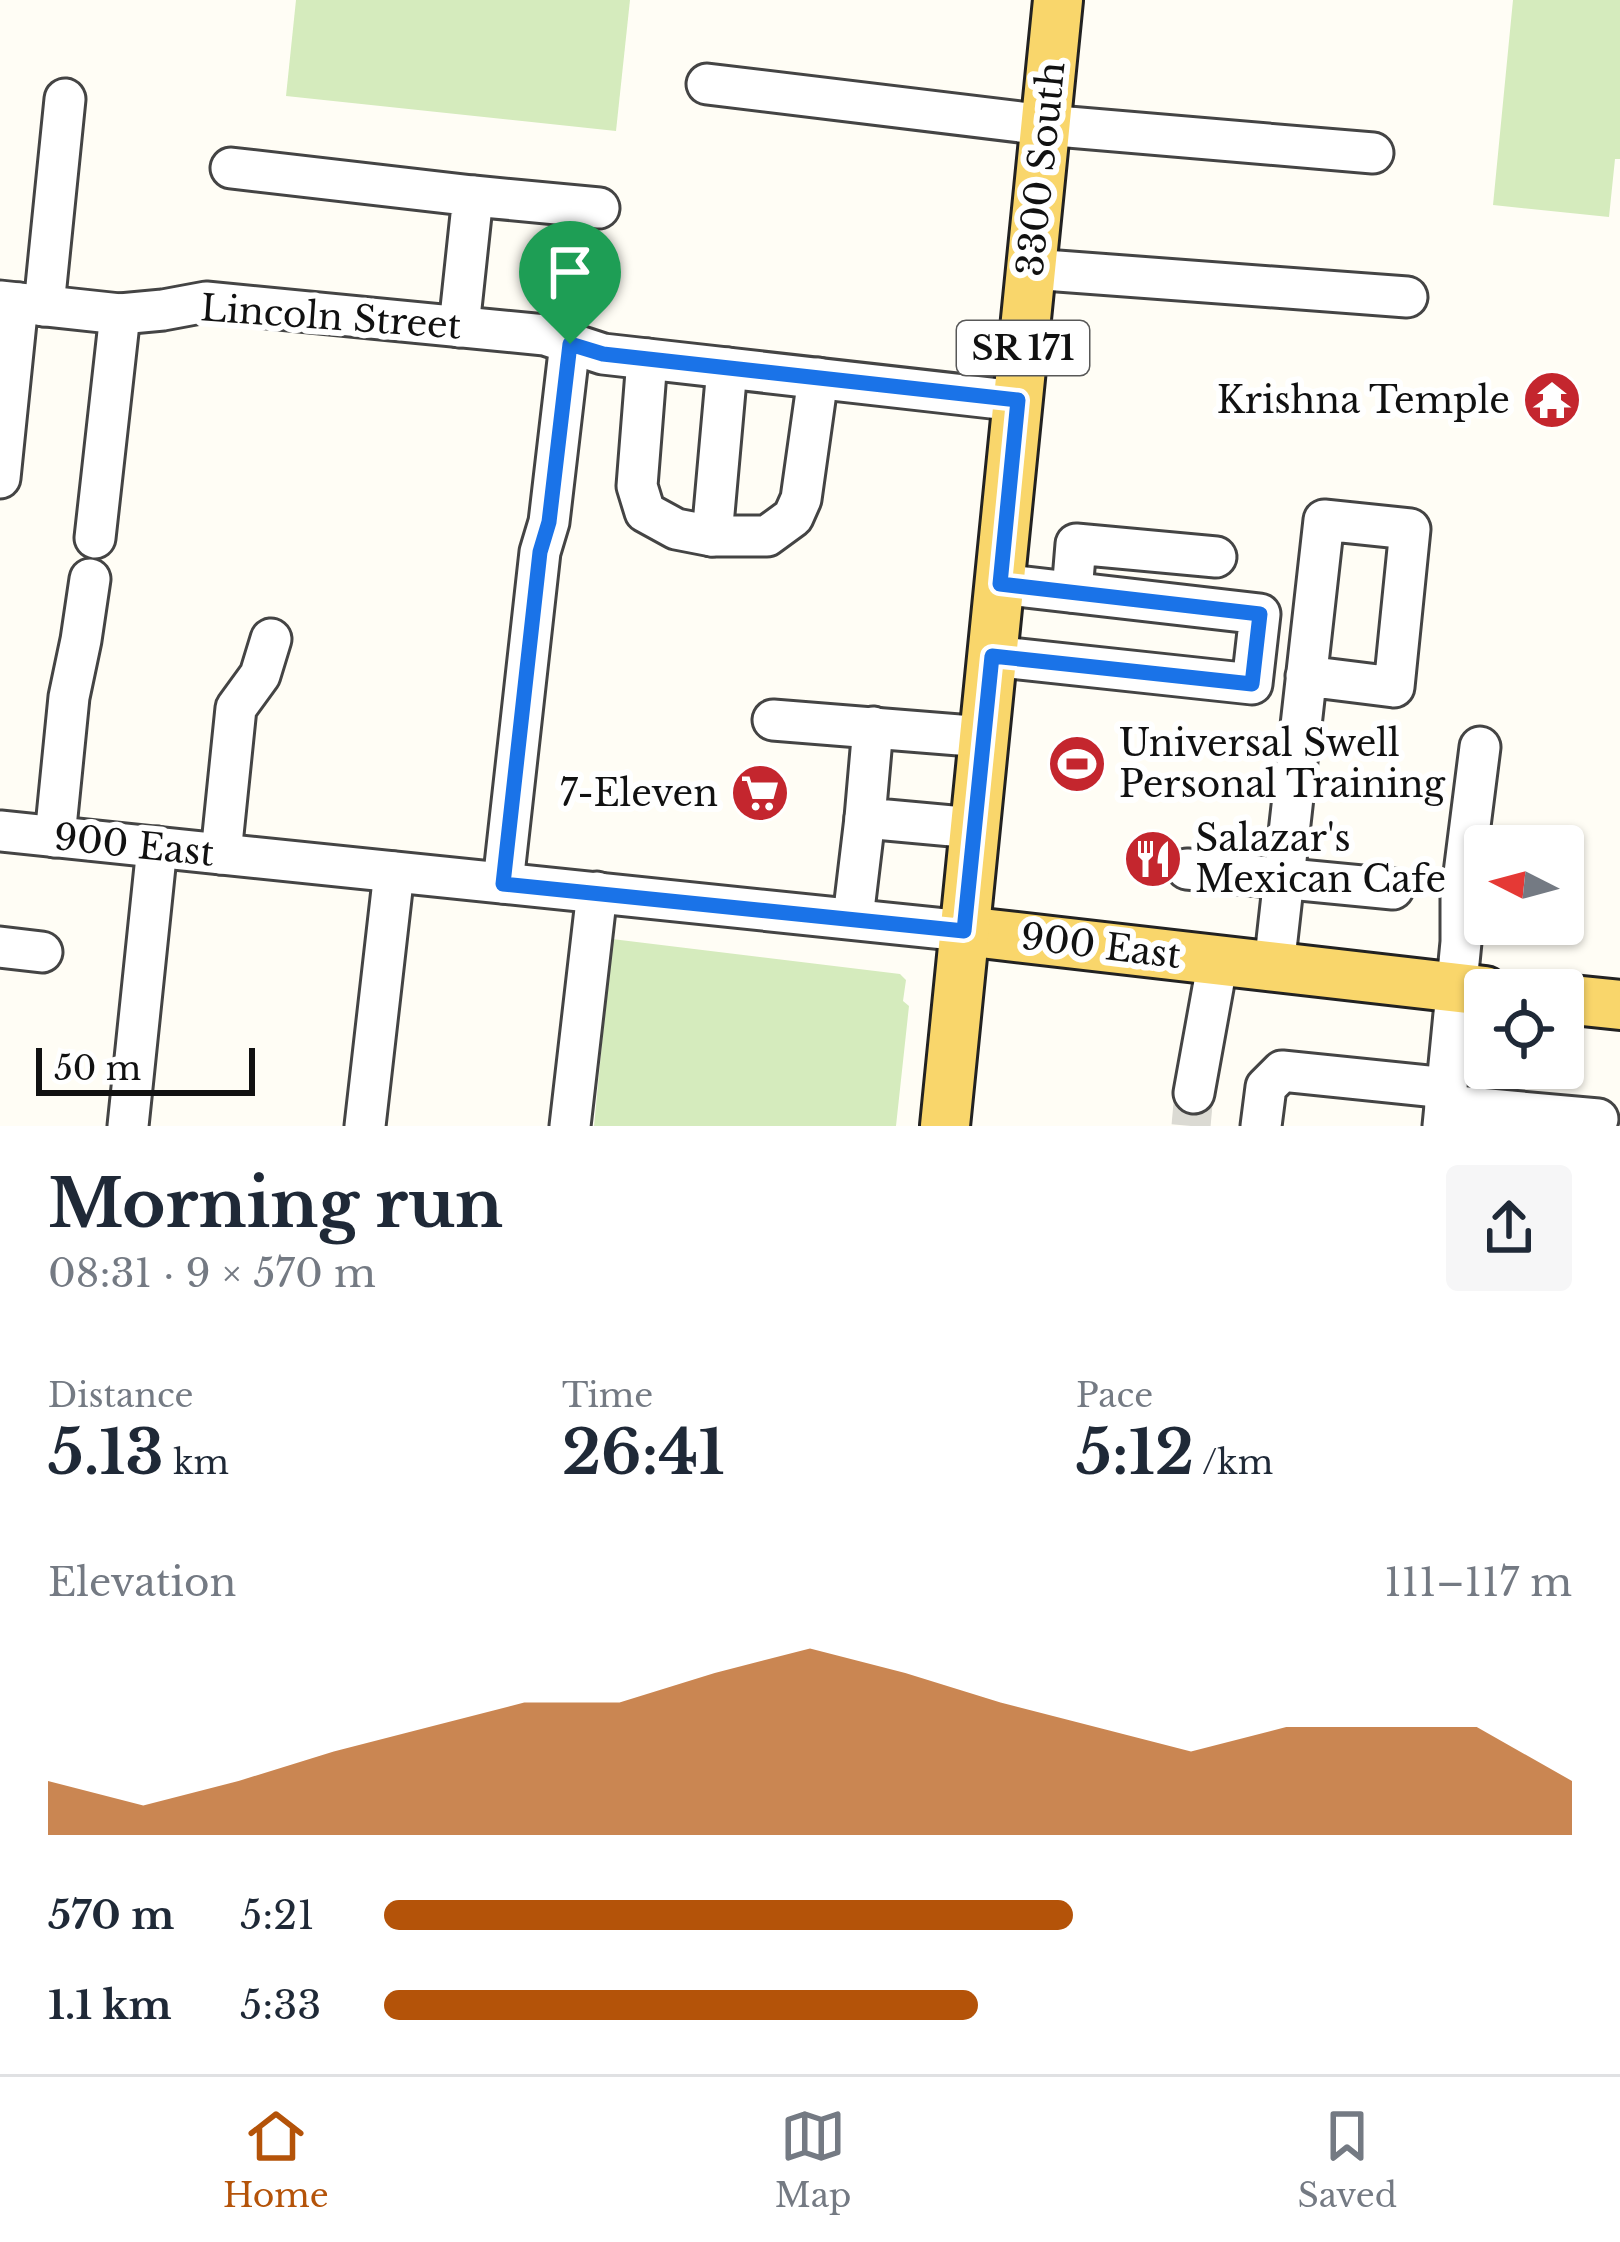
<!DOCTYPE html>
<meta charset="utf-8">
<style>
:root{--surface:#fff;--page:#f6f6f7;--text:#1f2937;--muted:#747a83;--line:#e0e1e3;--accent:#b45309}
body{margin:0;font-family:"Libre Baskerville",serif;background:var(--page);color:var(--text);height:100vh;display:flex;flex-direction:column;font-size:45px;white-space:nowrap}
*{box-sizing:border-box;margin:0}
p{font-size:39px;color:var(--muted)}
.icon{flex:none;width:66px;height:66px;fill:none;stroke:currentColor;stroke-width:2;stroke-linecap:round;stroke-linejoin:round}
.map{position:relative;height:1126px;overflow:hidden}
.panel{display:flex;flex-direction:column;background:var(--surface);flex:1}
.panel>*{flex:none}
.needle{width:78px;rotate:276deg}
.controls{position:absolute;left:1464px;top:825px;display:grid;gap:24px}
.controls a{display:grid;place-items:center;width:120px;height:120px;border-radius:12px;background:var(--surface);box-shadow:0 3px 9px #0004;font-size:60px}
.scale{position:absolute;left:36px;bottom:30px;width:219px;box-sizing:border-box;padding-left:12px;border:6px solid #111;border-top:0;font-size:33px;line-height:42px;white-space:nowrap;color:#111;-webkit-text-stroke:9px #fff;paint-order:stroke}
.pin{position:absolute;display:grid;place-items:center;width:102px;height:102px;color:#fff;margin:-123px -51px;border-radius:50% 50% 50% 0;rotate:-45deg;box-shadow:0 0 12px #0007}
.pin .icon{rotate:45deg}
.round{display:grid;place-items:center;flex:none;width:126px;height:126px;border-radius:12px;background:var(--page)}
.overview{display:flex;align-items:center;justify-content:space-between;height:204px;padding:0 48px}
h1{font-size:66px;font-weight:700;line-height:90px}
.figures{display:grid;grid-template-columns:repeat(3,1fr);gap:18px;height:204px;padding:12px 48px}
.figures div{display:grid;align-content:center}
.figures b{font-size:60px;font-weight:700}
.figures small{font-size:33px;font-weight:400}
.figures p{font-size:33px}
.chart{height:336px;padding:24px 48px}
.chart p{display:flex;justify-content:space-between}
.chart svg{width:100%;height:216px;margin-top:12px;fill:var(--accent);opacity:.7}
ul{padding:0 48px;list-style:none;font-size:39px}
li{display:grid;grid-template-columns:192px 144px 1fr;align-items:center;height:90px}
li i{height:30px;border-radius:15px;background:var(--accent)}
.menu{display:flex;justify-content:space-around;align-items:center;height:168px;border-top:3px solid var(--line);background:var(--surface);font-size:33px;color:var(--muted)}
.menu a{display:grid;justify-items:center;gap:6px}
.menu .active{color:var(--accent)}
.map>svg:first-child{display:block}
</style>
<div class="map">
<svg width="1620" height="1126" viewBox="0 0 1620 1126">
<rect width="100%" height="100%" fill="#fffdf5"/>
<!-- green -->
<g fill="#d5ebbd">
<polygon points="296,0 630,0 616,131 286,96"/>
<polygon points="1513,0 1620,0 1620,159 1615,159 1609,217 1493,205"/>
<polygon points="612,939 900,974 906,980 903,1001 909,1006 896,1126 594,1126"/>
</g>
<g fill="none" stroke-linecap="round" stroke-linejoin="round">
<!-- minor-tunnel -->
<polyline stroke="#dbdad3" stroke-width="39" stroke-dasharray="39 20" stroke-linecap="butt" points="1191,1126 1194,1093"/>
<defs>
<g id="minor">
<polyline points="707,84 1045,125 1373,153"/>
<polyline points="231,168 473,196 459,327"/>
<polyline points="473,196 599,208"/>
<polyline points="1031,269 1407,297"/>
<polyline points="0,301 120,314 163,310 206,302 545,335 603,354 1018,401"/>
<polyline points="44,306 65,99"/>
<polyline points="647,359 637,486 645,512 676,529 712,536 767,536 793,517 801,499 818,378"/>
<polyline points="0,478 18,303"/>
<polyline points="712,536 727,368"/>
<polyline points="95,538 120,314"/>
<polyline points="1072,592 1076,544 1216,557"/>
<polyline points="992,656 1252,684 1260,614 1000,584"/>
<polyline points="773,720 984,737"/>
<polyline points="873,727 865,818 974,828"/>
<polyline points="0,831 964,931"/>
<polyline points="55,837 69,697 81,640 90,579"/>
<polyline points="221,854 236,708 260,675 271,639"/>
<polyline points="1187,869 1393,889"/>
<polyline points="503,883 540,552 549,522 570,343"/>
<polyline points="853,918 865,818"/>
<polyline points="0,947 42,952"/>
<polyline points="1274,967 1324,520 1410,529 1394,687 1306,676"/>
<polyline points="1194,1093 1218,960"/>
<polyline points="1445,1105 1598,1119"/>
<polyline points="128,1126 157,847"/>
<polyline points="365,1126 394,872"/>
<polyline points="570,1126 597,892"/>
<polyline points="1261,1126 1266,1087 1282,1071 1447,1088"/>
<polyline points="1443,1126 1461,942 1461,897 1480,747"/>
</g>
<g id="major">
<polyline points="964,931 1485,991"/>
<polyline points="1563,999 1620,1005"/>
<polyline points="945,1126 1058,0"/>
</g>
</defs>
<!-- minor casing -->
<use href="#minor" stroke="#444" stroke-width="45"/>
<!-- major casing -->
<use href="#major" stroke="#222" stroke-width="54"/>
<!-- minor -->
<use href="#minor" stroke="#fff" stroke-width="39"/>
<!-- major -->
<use href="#major" stroke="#f9d66b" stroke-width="48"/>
</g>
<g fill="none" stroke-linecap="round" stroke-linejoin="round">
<defs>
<polygon id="route" points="570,344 603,354 1018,400 1000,584 1260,614 1252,684 992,656 964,931 503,884 540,552 549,522"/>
</defs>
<!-- route casing -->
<use href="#route" stroke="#fff" stroke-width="24"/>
<!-- route -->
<use href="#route" stroke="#1a73e8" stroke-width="15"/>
</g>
<!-- icons -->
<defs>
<symbol id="temple-disc" viewBox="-11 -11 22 22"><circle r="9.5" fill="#c4262e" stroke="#fff"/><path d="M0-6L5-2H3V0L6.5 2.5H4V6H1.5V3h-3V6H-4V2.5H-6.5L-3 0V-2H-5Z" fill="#fff"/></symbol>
<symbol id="stadium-disc" viewBox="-11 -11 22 22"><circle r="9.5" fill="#c4262e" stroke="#fff"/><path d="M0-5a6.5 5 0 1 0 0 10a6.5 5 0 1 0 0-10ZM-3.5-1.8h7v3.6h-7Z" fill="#fff"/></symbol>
<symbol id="supermarket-disc" viewBox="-11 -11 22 22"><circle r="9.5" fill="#c4262e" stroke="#fff"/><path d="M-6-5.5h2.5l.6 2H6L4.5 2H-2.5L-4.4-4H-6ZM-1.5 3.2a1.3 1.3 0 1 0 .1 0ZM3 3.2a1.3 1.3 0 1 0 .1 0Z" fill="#fff"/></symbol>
<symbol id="restaurant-disc" viewBox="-11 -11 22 22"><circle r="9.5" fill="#c4262e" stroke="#fff"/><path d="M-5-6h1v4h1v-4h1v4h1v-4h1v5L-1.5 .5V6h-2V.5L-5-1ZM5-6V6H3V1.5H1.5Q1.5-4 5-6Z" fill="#fff"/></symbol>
</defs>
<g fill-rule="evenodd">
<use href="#temple-disc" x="1519" y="367" width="66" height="66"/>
<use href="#stadium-disc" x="1044" y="731" width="66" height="66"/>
<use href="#supermarket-disc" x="727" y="760" width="66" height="66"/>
<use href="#restaurant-disc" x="1120" y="826" width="66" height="66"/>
</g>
<g text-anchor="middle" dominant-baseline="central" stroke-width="12" stroke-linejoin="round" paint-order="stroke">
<!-- shield labels -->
<rect fill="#fff" stroke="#585858" stroke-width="3" x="957" y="321" width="132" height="54" rx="9"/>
<g font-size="33" font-weight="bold" fill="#111">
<text x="1023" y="348">SR 171</text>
</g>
<!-- street labels -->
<g font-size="36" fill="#111" stroke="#fff">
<text transform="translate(1041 169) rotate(-84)">3300 South</text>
<text transform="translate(331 317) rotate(4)">Lincoln Street</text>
<text transform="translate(134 845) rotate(6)">900 East</text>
<text transform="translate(1101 946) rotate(7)">900 East</text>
</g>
<!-- poi labels -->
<g font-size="36" fill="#111" stroke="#fff" text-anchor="end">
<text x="1510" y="400">Krishna Temple</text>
<text x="1119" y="743" text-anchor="start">Universal Swell<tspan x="1119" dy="41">Personal Training</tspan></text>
<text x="718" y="793">7-Eleven</text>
<text x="1195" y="838" text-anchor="start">Salazar's<tspan x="1195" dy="41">Mexican Cafe</tspan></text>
</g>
</g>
</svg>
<div class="controls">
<a><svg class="needle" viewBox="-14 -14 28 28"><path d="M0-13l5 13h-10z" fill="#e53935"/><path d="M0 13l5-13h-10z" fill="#747a83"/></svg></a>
<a><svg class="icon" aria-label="locate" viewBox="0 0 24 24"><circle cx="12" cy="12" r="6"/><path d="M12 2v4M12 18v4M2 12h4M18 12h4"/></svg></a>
</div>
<div class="scale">50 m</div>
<div class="pin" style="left:570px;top:344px;background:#1e9e55"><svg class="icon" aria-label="arrive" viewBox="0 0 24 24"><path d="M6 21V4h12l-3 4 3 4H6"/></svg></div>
</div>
<section class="panel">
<div class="overview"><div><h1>Morning run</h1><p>08:31 · 9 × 570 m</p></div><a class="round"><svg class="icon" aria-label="share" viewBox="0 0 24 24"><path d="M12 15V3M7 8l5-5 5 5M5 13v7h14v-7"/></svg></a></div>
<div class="figures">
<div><p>Distance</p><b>5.13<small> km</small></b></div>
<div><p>Time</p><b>26:41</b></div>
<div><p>Pace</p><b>5:12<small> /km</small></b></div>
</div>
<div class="chart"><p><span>Elevation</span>111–117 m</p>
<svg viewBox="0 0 160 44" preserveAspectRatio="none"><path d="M0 44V33L10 38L20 33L30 27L40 22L50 17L60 17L70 11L80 6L90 11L100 17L110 22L120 27L130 22L140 22L150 22L160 33V44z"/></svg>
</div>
<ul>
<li><b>570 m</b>5:21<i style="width:58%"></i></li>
<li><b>1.1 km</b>5:33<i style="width:50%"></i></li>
</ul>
</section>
<nav class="menu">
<a class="active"><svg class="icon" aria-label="home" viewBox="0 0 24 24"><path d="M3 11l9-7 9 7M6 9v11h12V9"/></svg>Home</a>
<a><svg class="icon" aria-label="map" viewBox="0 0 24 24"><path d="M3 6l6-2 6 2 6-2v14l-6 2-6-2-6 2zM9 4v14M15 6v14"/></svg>Map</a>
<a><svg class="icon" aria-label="saved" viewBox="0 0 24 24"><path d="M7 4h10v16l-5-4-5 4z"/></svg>Saved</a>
</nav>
